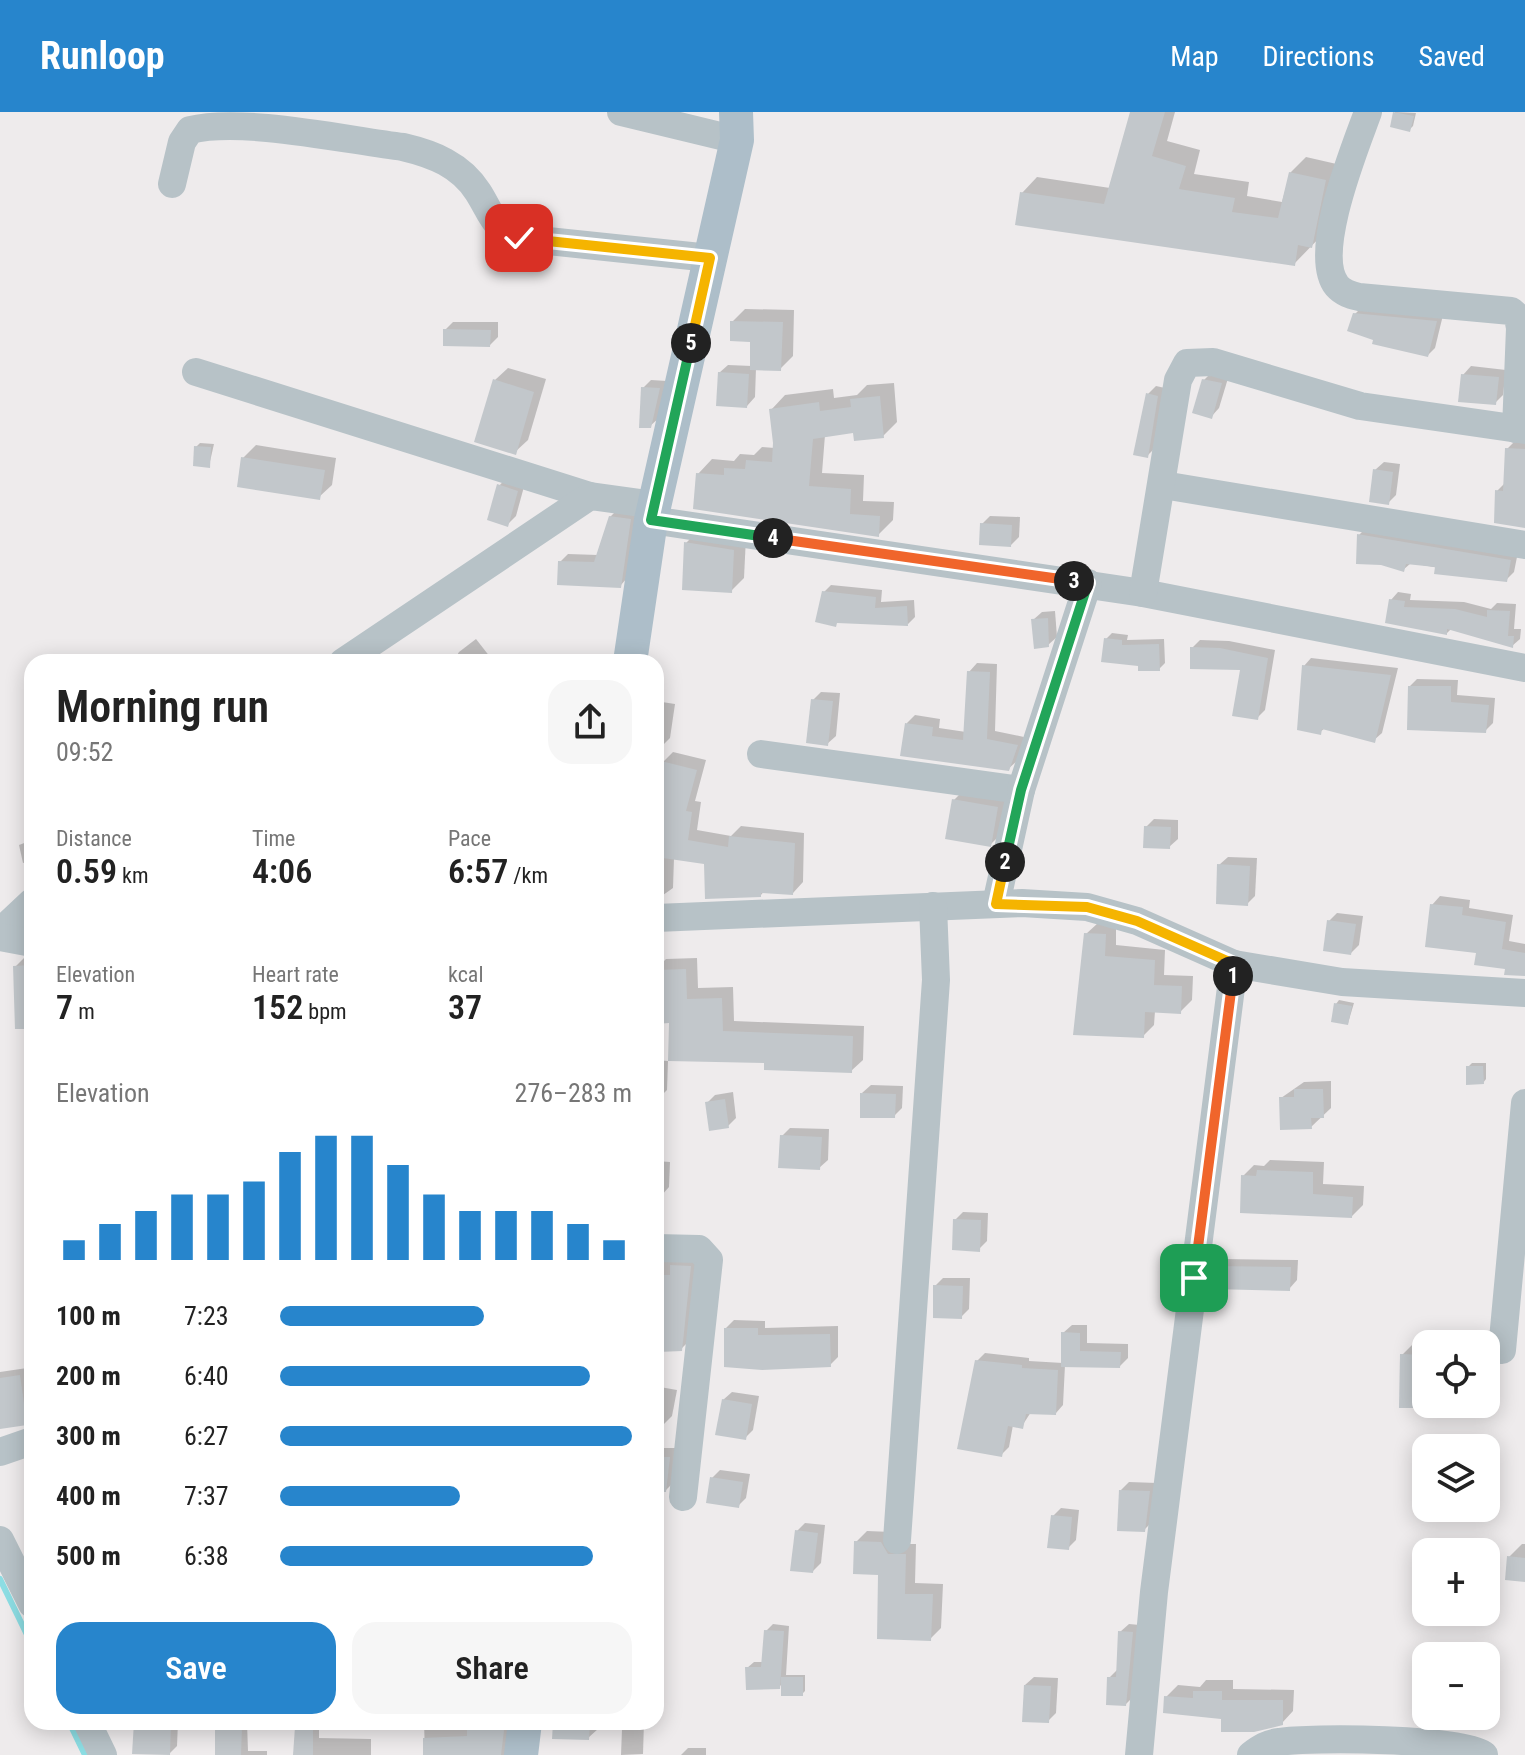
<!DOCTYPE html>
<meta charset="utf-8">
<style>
:root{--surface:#fff;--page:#f6f6f6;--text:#222;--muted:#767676;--accent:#2785cc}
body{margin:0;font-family:"Roboto Condensed",sans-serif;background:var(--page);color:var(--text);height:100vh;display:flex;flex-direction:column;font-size:30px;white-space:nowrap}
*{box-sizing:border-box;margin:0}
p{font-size:26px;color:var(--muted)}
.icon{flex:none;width:44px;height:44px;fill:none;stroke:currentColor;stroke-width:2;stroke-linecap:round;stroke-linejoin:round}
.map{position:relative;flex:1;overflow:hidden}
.sheet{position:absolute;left:24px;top:542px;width:640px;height:1076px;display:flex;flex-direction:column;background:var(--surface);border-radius:24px;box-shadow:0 4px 20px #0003}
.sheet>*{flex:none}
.tools{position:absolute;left:1412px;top:1218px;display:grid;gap:16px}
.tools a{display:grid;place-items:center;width:88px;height:88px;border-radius:16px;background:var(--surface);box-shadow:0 4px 20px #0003;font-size:40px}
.pin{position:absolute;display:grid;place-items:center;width:68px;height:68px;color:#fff;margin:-34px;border-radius:16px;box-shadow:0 4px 12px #0006}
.km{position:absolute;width:40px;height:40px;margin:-20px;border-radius:50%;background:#222;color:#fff;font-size:22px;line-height:40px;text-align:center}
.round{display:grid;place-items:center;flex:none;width:84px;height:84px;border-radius:24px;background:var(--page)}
.head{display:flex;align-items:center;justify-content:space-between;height:136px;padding:0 32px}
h1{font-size:44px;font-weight:600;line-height:60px}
.metrics{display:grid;grid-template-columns:repeat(3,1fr);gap:12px;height:136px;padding:8px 32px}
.metrics div{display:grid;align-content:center}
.metrics b{font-size:34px;font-weight:600}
.metrics small{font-size:22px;font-weight:400}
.metrics p{font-size:22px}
.chart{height:224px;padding:16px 32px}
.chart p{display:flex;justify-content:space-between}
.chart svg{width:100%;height:144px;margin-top:8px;stroke:var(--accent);stroke-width:6}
.primary-button{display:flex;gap:16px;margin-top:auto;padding:16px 32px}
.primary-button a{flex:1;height:92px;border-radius:24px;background:var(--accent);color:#fff;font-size:32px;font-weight:600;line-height:92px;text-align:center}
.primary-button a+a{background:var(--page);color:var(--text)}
ul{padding:0 32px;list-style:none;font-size:26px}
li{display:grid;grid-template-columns:128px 96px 1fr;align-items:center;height:60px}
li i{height:20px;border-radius:10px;background:var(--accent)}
header{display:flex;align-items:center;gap:48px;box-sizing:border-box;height:112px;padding:0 40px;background:var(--accent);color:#fff}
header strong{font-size:38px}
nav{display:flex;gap:44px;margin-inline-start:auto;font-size:28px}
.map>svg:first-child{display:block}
</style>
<header>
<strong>Runloop</strong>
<nav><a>Map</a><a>Directions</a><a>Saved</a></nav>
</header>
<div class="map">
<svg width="1525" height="1643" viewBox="0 0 1525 1643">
<rect width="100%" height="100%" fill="#eeebec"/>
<!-- shadow -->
<g fill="#0003">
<polygon points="1132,0 1175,0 1167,29 1200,38 1194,62 1249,70 1247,84 1282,90 1290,61 1306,45 1341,53 1327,118 1294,152 1022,81 1037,65 1110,76"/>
<polygon points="1395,0 1416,1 1413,14 1410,17 1392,13"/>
<polygon points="1362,195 1443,203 1435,236 1428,243 1376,227 1355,202"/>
<polygon points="745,197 794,198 793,244 780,257 756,256 755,285 747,294 719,261 728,253 752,254 752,228 732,210"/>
<polygon points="453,210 498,210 498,225 490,233 445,218"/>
<polygon points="1471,254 1506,258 1503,283 1495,291 1463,263"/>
<polygon points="508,256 546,267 528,328 515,340 495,268"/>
<polygon points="1212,260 1229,263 1219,296 1211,305 1203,269"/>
<polygon points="651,268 667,269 659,306 650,314 643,276"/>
<polygon points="894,271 897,310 883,324 855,319 825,323 822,361 864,363 863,389 894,390 893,408 878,423 698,362 712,347 734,349 740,342 754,343 762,335 775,336 771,298 785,283 833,277 834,286 857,283 867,273"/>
<polygon points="1156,274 1165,276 1155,336 1147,344 1148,282"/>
<polygon points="1514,330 1525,330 1525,415 1497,379 1505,371 1507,337"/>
<polygon points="200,331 214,332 209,354 196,335"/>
<polygon points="256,333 336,346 332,373 319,385 243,346"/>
<polygon points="1384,350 1400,352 1396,383 1388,391 1375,358"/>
<polygon points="507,365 525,371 516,404 508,412 499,374"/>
<polygon points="619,396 638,399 628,465 620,474 560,450 568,442 598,443 610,405"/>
<polygon points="990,404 1020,405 1019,425 1011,433 982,412"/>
<polygon points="1367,415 1518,440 1514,460 1506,468 1411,451 1403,458 1359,423"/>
<polygon points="699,418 746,425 744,466 732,478 686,431"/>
<polygon points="831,473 882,478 881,490 914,488 915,505 908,512 824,480"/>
<polygon points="1398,480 1411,482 1410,488 1464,490 1491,497 1497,491 1516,492 1514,517 1521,517 1520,527 1512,534 1452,516 1447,521 1391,488"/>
<polygon points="1055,499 1057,525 1048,533 1033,508 1042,500"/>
<polygon points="1112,521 1128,523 1127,528 1164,527 1165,551 1159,557 1140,552 1106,527"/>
<polygon points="476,527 494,550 453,550 459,540"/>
<polygon points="1200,528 1229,529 1275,538 1265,598 1257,606 1242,556 1192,536"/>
<polygon points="1311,546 1398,556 1382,621 1374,628 1325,616 1320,620 1304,554"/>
<polygon points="565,548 596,549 596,550 563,550"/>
<polygon points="977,551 997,552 995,619 1024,625 1017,649 1008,657 902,642 907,611 915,603 940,607 939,616 966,620 969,560"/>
<polygon points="1417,567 1458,568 1457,583 1495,586 1493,611 1485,619 1410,574"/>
<polygon points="821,580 840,581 836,624 827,632 813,588"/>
<polygon points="662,590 675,592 670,626 662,634 656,633 656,597"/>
<polygon points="673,640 706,648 695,689 701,690 697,718 731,724 741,714 804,721 803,770 793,781 764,779 761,783 706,751 674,746 673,776 656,788 656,719 663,650"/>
<polygon points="967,675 1010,682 1003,720 990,733 954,688"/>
<polygon points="1154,707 1178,708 1178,727 1169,735 1146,715"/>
<polygon points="32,728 32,749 23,751 19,733"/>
<polygon points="1228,745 1257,746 1255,784 1247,792 1219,753"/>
<polygon points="1440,784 1470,788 1469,796 1513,803 1509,829 1525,832 1525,863 1479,839 1432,793"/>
<polygon points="1337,801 1363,804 1359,833 1351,841 1329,809"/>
<polygon points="1098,811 1116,811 1116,833 1165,838 1164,863 1193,864 1192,888 1180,900 1155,899 1154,913 1143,924 1086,822"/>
<polygon points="28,842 32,842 32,915 15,855"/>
<polygon points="697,846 698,876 733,875 734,909 864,914 863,948 851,959 766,949 671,909 656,910 656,857 666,847"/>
<polygon points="1339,888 1354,891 1348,911 1336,892"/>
<polygon points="656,948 668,949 667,978 659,986 656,986"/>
<polygon points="1472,951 1486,951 1486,967 1483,971 1468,955"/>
<polygon points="1331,969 1331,996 1311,1015 1281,986 1304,970"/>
<polygon points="871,973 903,974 902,996 894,1004 862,981"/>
<polygon points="733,980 736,1006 728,1014 707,991 715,983"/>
<polygon points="790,1016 829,1017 828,1048 819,1056 782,1024"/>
<polygon points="1270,1048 1324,1050 1323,1072 1364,1074 1363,1093 1352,1104 1243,1064 1254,1053 1264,1054"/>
<polygon points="656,1049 670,1050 669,1075 661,1084 656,1083"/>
<polygon points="963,1100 988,1101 987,1129 979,1137 955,1108"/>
<polygon points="656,1141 701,1144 692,1226 681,1237 660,1191 656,1191"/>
<polygon points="1223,1147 1298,1148 1297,1168 1289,1177 1215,1155"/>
<polygon points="943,1166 970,1166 969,1197 961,1205 935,1174"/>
<polygon points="734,1208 765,1209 765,1216 838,1214 838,1245 830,1253 726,1216"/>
<polygon points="1072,1213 1087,1213 1087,1231 1128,1232 1128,1246 1120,1254 1065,1253 1063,1293 1056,1301 1031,1300 1022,1314 1013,1313 1009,1335 1001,1343 977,1249 985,1241 1029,1246 1029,1249 1063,1251 1063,1221"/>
<polygon points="1415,1230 1439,1232 1426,1232 1426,1292 1481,1292 1478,1295 1401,1294 1402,1243"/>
<polygon points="1486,1235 1492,1236 1491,1282 1486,1287"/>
<polygon points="27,1256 32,1305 26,1311 0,1315 0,1260"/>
<polygon points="660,1275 677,1278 672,1304 664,1312 656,1310 656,1279"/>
<polygon points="732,1280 759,1284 753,1318 745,1326 723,1288"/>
<polygon points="656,1336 680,1336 676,1368 666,1378 656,1378"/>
<polygon points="720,1358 750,1362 746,1386 738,1394 712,1366"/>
<polygon points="1129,1370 1157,1371 1152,1410 1144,1418 1121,1378"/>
<polygon points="1061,1396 1079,1398 1076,1428 1068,1436 1053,1404"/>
<polygon points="805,1411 825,1413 821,1451 813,1459 797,1419"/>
<polygon points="867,1419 892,1420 899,1432 916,1432 915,1471 943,1472 941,1516 930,1527 856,1430"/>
<polygon points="1522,1432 1525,1432 1525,1468 1509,1445"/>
<polygon points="773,1512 789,1514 786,1563 805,1563 805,1579 802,1582 783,1571 779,1575 747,1556 754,1550 764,1550 766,1519"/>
<polygon points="1129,1512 1140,1513 1134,1584 1126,1592 1109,1566 1117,1558 1120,1520"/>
<polygon points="1034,1565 1058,1566 1056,1601 1048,1609 1025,1573"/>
<polygon points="1206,1568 1233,1568 1233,1577 1294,1578 1293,1599 1282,1611 1223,1605 1166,1585 1178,1573 1200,1575"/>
<polygon points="136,1610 178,1610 177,1634 169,1642"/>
<polygon points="217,1610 247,1610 248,1639 267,1639 267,1643 217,1643"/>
<polygon points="302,1610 319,1610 319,1626 371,1627 371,1643 295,1643 297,1616"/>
<polygon points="424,1610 513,1610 514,1643 425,1643"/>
<polygon points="555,1610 644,1610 643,1642 621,1643 622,1617 598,1617 588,1626"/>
<polygon points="688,1636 706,1636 706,1643 681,1643"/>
</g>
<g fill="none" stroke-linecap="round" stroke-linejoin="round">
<!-- stream -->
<g stroke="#8cdde3" stroke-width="6">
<polyline points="0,1467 32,1533"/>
<polyline points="69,1610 85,1643"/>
</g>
</g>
<!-- building -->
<g fill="#c2c7cb">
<polygon points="1130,0 1165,0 1152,44 1186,54 1179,77 1235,86 1232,100 1278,106 1289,60 1326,68 1312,136 1298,133 1295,154 1015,113 1020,80 1104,92"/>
<polygon points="1393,0 1414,4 1410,20 1390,15"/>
<polygon points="1353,201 1437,209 1428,245 1372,232 1373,228 1347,219"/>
<polygon points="730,209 783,210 781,259 750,258 750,230 730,229"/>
<polygon points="443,217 491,218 490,235 443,234"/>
<polygon points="718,260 749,262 747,296 716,294"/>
<polygon points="1461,262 1499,265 1496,293 1458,290"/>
<polygon points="493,267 534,280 516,343 474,330"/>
<polygon points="1202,267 1222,271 1212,307 1192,301"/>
<polygon points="641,275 660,276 651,316 639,316"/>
<polygon points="1146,281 1158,284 1148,346 1133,343"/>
<polygon points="880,284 884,326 854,329 853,321 813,327 809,374 851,377 850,402 880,404 879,425 693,397 696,361 724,363 724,356 745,357 746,348 772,350 773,331 769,297 819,290 820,299 851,295 850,287"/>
<polygon points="194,334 211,335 210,356 193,354"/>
<polygon points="1505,336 1525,337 1525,416 1494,411 1495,378 1503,379"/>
<polygon points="241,345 325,358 320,388 237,375"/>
<polygon points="1373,357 1393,360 1389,393 1369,390"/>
<polygon points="497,372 518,379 508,415 487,408"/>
<polygon points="609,404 631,407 621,476 557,473 558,449 594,450"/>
<polygon points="980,411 1012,413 1011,435 979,433"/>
<polygon points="1357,422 1511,448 1507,470 1434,462 1435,455 1406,452 1404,460 1381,453 1356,452"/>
<polygon points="684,430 734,438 732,481 682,478"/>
<polygon points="822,479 876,485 875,496 907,494 908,514 837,511 836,515 815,510"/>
<polygon points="1389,487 1405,489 1404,495 1455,497 1487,505 1487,498 1510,499 1508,524 1514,524 1513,536 1447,517 1447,523 1385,511"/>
<polygon points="1048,506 1049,535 1034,537 1031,507"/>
<polygon points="1104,526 1122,528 1122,533 1159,532 1160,559 1138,559 1138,554 1101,550"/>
<polygon points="1190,535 1220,536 1268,546 1258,608 1232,604 1240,558 1190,557"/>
<polygon points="1302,553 1391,563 1375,631 1322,617 1321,623 1297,618"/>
<polygon points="967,559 990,560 987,627 1018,633 1009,659 900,644 905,611 933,615 932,624 963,628"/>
<polygon points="1408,574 1451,574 1451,590 1489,593 1486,621 1407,618"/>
<polygon points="811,587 833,589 828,634 806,631"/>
<polygon points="661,649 697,658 686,699 692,700 688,728 728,735 729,724 795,731 793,783 761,781 761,785 705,787 704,752 656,745 661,678 656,676 656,669"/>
<polygon points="952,687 998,695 991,735 945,727"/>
<polygon points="1144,714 1171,715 1170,737 1143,736"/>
<polygon points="1217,752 1250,754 1248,794 1216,792"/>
<polygon points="1430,792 1463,795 1462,803 1506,810 1502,837 1525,841 1525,864 1504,863 1505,857 1474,853 1476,841 1425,835"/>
<polygon points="1327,808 1356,812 1351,843 1323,839"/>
<polygon points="1084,821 1106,822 1105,844 1155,848 1154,873 1182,874 1181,902 1145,900 1144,926 1073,923"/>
<polygon points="32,853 32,917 15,917 13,854"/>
<polygon points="686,857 687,887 722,886 723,919 853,924 852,961 764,958 764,951 668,949 669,911 656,912 656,858"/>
<polygon points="1334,891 1352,894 1348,913 1331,910"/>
<polygon points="1466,954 1483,954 1484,972 1466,973"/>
<polygon points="1294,977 1323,977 1324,1006 1311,1006 1312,1017 1280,1018 1279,985 1294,985"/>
<polygon points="860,981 896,982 895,1006 860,1006"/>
<polygon points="725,987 729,1016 709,1019 705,990"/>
<polygon points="780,1023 822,1025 820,1058 778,1056"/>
<polygon points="1257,1058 1313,1060 1313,1082 1353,1085 1352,1106 1240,1101 1241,1063 1256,1064"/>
<polygon points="953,1107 981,1108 980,1140 952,1138"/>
<polygon points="670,1153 691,1154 682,1239 658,1240 656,1163 670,1163"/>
<polygon points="1213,1154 1291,1155 1290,1179 1212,1177"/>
<polygon points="933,1173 963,1174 962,1207 933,1206"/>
<polygon points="724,1216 758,1216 758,1223 830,1222 831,1255 762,1258 724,1255"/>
<polygon points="1061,1220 1080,1221 1080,1239 1121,1240 1120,1256 1061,1255"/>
<polygon points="1400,1242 1426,1243 1426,1296 1399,1296"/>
<polygon points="975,1248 1022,1253 1022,1256 1058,1258 1056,1303 1026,1302 1023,1317 1008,1314 1002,1345 957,1337"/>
<polygon points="20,1263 27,1313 0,1317 0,1266"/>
<polygon points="722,1287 752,1292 746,1328 715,1323"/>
<polygon points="656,1345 670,1345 666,1380 656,1380"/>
<polygon points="710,1365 743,1370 739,1396 706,1391"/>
<polygon points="1119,1378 1150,1379 1145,1420 1117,1419"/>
<polygon points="1051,1403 1072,1405 1069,1438 1047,1436"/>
<polygon points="795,1418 818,1421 813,1461 790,1459"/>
<polygon points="854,1429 881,1430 888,1442 906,1442 905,1482 933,1482 931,1529 877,1527 878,1463 853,1462"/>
<polygon points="1507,1444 1525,1446 1525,1470 1505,1468"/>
<polygon points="764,1518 784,1519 780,1577 746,1578 745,1555 761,1555"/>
<polygon points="1118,1519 1133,1520 1126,1594 1106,1593 1107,1565 1116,1565"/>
<rect x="781" y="1565" width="22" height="19"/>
<polygon points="1024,1573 1051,1574 1049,1611 1022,1610"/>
<polygon points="1193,1579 1222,1579 1222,1588 1283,1588 1283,1613 1254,1620 1221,1620 1221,1607 1163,1601 1164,1584 1193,1586"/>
<polygon points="134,1610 171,1610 170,1643 132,1642"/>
<polygon points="467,1610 505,1610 501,1643 423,1643 423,1626 467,1624"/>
<polygon points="553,1610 590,1610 589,1628 552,1627"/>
<polygon points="215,1614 242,1614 241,1643 215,1643"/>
<polygon points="295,1615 313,1615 313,1643 293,1643"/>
</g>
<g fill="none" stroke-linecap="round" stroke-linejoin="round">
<!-- minor -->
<g stroke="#b7c2c7" stroke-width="28">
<polyline points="621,0 737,28"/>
<path d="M 1368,0 C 1355,36 1311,142 1337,174 C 1343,181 1351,183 1359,185 L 1511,199 L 1518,205 L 1520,216 L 1516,317"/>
<path d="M 172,72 L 182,30 L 190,18 C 243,5 346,28 403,35 C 433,42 461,53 478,80 C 492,102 493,116 519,126 L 710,146"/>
<polyline points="196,260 590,384"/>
<polyline points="1163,373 1525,433"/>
<polyline points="651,408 1143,481 1525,556"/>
<polyline points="1143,481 1178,268 1187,251 1213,250 1360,294 1525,318"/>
<polyline points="343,550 590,384 655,393"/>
<polyline points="761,642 1021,678 996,792"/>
<polyline points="1021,678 1088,471"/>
<polyline points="656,806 1022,791 1087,795 1137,809 1234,852 1342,870 1525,881"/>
<polyline points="0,820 32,790"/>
<polyline points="0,825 32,831"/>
<polyline points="656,1136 699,1137 709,1148 683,1385"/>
<polyline points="1502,1238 1525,991"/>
<polyline points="0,1340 32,1329"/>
<polyline points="0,1428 32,1492"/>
<polyline points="897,1428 936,868 933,794"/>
<polyline points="87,1610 103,1643"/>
<polyline points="1139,1643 1154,1480 1234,852"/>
<path d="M 1251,1643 C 1260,1636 1268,1631 1279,1630 C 1310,1625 1464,1626 1484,1643"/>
</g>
<!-- major -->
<g stroke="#adbec9" stroke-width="34">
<polyline points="630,550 651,408 737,28 736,0"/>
<polyline points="521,1643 525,1610"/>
</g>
</g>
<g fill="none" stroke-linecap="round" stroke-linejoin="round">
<defs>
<polyline id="split-1" points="1194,1166 1233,864"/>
<polyline id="split-2" points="1005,750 996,792 1087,795 1137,809 1234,852 1233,864"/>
<polyline id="split-3" points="1005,750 1021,678 1088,471 1074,469"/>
<polyline id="split-4" points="773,426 1074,469"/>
<polyline id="split-5" points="691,231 651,408 773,426"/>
<polyline id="split-6" points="519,126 710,146 691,231"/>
</defs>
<!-- split-1 casing -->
<use href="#split-1" stroke="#fff" stroke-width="16"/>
<!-- split-2 casing -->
<use href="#split-2" stroke="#fff" stroke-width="16"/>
<!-- split-3 casing -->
<use href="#split-3" stroke="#fff" stroke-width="16"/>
<!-- split-4 casing -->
<use href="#split-4" stroke="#fff" stroke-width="16"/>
<!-- split-5 casing -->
<use href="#split-5" stroke="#fff" stroke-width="16"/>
<!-- split-6 casing -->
<use href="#split-6" stroke="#fff" stroke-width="16"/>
<!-- split-1 -->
<use href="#split-1" stroke="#f0652b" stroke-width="10"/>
<!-- split-2 -->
<use href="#split-2" stroke="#f5b400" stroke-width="10"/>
<!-- split-3 -->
<use href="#split-3" stroke="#22a559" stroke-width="10"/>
<!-- split-4 -->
<use href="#split-4" stroke="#f0652b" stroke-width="10"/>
<!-- split-5 -->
<use href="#split-5" stroke="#22a559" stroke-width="10"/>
<!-- split-6 -->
<use href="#split-6" stroke="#f5b400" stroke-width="10"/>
</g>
</svg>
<div class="tools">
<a><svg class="icon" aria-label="locate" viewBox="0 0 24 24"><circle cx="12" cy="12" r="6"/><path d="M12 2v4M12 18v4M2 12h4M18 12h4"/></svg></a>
<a><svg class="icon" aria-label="layers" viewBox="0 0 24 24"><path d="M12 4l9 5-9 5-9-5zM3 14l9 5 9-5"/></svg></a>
<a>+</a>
<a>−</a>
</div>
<div class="pin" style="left:1194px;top:1166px;background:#1e9e55"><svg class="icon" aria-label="arrive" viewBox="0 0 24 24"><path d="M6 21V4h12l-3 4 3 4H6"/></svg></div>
<div class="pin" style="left:519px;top:126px;background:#d93025"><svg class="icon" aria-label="check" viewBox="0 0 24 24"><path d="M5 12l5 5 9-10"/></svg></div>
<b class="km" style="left:1233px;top:864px">1</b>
<b class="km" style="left:1005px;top:750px">2</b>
<b class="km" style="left:1074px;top:469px">3</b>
<b class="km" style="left:773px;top:426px">4</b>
<b class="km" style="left:691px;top:231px">5</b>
<section class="sheet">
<div class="head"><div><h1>Morning run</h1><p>09:52</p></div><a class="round"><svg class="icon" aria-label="share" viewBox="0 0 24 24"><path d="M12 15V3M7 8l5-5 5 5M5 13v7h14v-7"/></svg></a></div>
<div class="metrics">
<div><p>Distance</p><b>0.59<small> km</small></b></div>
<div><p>Time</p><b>4:06</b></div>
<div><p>Pace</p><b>6:57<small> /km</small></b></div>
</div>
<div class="metrics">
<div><p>Elevation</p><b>7<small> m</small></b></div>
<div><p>Heart rate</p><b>152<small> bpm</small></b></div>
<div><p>kcal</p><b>37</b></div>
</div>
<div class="chart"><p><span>Elevation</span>276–283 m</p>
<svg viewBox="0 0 160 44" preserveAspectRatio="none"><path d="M5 44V38M15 44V33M25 44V29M35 44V24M45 44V24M55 44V20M65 44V11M75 44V6M85 44V6M95 44V15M105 44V24M115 44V29M125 44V29M135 44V29M145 44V33M155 44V38"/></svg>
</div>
<ul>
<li><b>100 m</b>7:23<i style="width:58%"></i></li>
<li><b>200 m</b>6:40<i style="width:88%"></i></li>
<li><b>300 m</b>6:27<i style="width:100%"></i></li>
<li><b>400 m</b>7:37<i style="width:51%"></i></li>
<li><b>500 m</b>6:38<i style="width:89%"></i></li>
</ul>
<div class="primary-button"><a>Save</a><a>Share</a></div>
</section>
</div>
